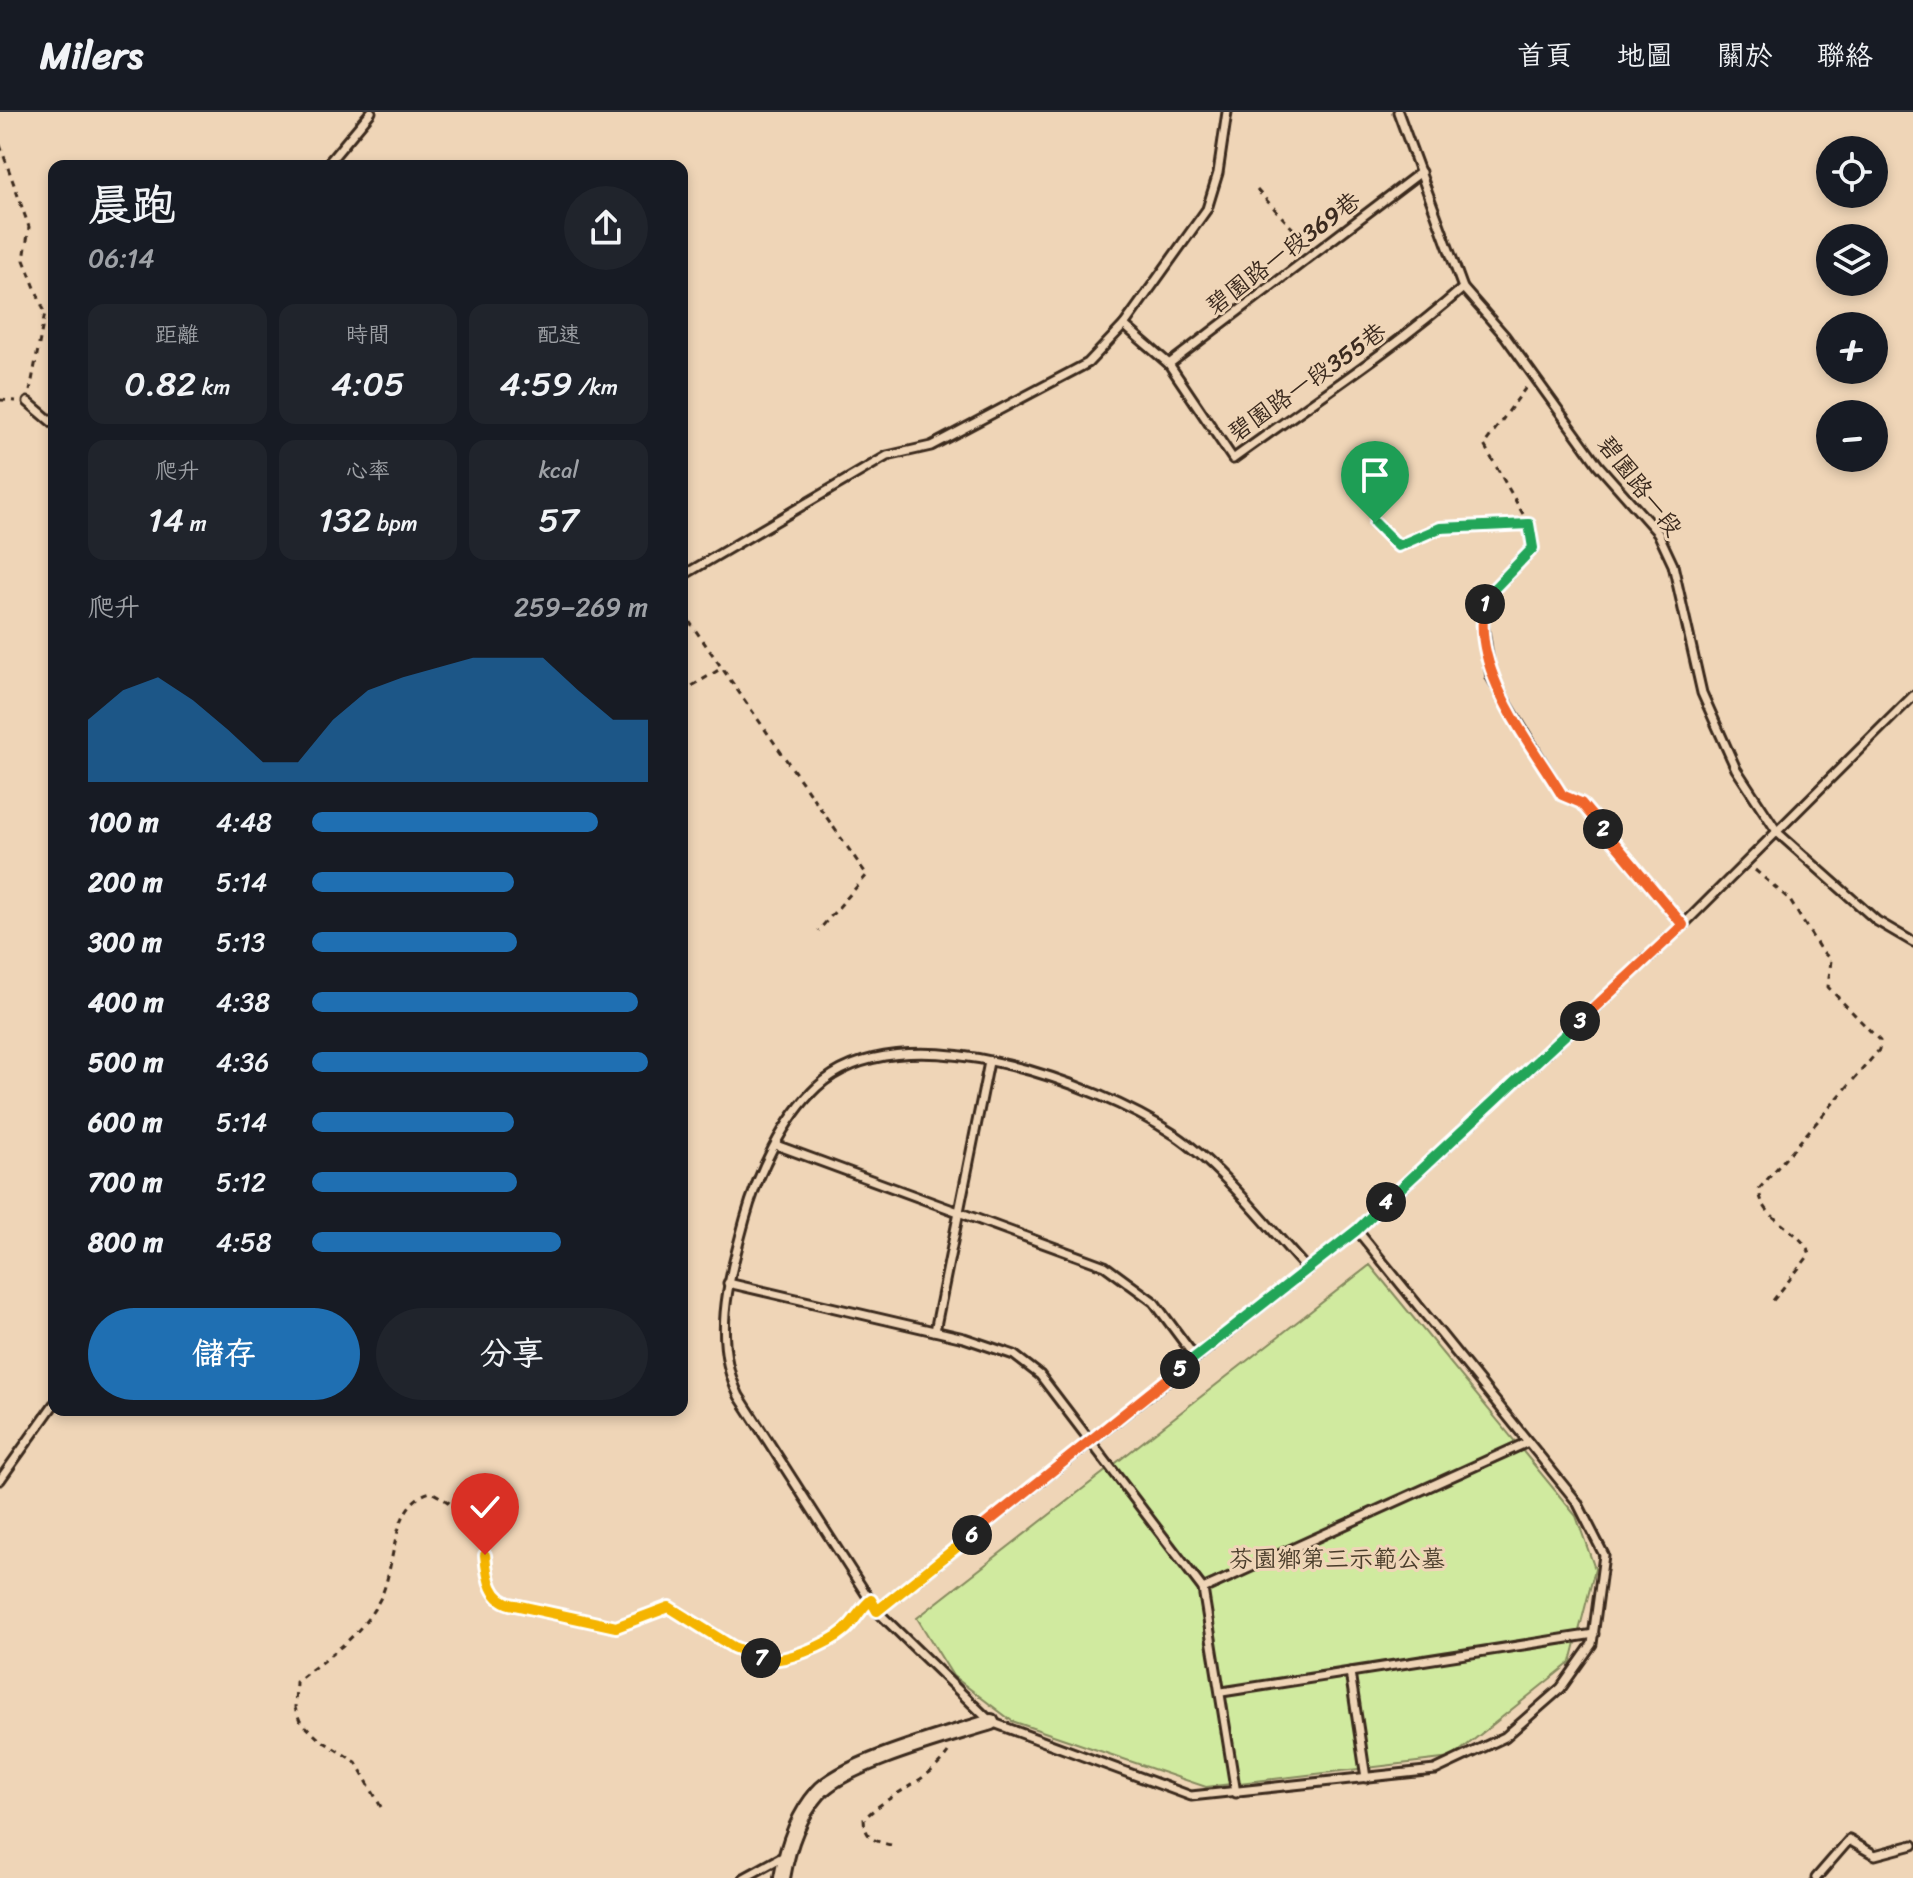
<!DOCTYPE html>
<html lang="zh-TW">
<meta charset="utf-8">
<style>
:root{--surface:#171b24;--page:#20242c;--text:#f1f3f6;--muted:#9ea1a6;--line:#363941;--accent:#1f6fb2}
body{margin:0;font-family:Sriracha,"LXGW WenKai TC",sans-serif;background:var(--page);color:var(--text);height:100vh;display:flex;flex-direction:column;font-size:30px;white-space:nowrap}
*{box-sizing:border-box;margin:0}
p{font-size:26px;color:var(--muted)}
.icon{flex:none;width:44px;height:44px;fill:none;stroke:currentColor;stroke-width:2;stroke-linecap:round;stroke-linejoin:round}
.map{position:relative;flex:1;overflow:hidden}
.sheet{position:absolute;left:48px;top:48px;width:640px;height:1256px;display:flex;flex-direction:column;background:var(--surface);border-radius:16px;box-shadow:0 4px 12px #0003}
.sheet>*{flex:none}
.buttons{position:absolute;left:1816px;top:24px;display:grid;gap:16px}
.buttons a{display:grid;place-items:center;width:72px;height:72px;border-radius:50%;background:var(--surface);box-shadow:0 4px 12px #0003;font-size:40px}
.pin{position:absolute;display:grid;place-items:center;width:68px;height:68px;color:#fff;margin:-82px -34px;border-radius:50% 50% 50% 0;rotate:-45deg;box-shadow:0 0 8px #0007}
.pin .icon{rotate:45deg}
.km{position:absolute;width:40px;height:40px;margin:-20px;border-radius:50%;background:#222;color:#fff;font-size:22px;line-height:40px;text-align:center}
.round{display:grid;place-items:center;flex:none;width:84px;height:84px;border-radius:42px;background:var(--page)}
.summary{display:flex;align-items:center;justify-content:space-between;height:136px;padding:0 40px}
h1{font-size:44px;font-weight:600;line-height:60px}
.metrics{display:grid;grid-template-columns:repeat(3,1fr);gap:12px;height:136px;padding:8px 40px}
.metrics div{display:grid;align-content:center;border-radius:16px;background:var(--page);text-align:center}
.metrics b{font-size:34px;font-weight:600}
.metrics small{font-size:22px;font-weight:400}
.metrics p{font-size:22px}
.chart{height:224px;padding:16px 40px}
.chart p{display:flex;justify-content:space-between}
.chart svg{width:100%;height:144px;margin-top:8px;fill:var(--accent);opacity:.7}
.action{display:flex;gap:16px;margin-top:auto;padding:16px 40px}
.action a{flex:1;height:92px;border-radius:48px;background:var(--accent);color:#fff;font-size:32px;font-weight:600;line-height:92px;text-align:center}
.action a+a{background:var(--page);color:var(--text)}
ul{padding:0 40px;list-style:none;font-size:26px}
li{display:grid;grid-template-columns:128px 96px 1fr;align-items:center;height:60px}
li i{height:20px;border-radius:10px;background:var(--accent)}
header{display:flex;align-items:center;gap:48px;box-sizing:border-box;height:112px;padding:0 40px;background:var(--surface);border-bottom:2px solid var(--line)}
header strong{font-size:38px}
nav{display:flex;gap:44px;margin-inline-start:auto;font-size:28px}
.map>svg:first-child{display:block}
</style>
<header>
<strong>Milers</strong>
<nav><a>首頁</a><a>地圖</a><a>關於</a><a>聯絡</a></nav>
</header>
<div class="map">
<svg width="1913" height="1766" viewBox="0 0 1913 1766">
<rect width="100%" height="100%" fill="#efd5b7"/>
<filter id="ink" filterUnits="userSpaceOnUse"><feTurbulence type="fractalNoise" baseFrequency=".0125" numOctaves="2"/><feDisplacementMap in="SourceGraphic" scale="16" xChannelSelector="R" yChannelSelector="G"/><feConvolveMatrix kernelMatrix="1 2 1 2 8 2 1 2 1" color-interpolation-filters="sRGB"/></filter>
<g filter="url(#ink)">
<!-- green -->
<polygon fill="#d0ea9f" stroke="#868a5e" stroke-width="2" points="1370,1153 1576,1404 1595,1457 1571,1550 1451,1646 1206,1675 1012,1609 953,1564 917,1506"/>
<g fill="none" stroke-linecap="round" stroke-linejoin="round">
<defs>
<g id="service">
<polyline points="1398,0 1463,176 1505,224 1598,353 1658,421 1673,453 1702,581 1736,657 1778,721 1877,809 1913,830"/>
<polyline points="326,54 371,0"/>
<path d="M 1124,213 L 1169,252 L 1233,347 C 1310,291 1391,239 1463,176"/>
<polyline points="1169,252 1421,60"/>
<polyline points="28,290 54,312"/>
<polyline points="1529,412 1533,436 1487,484 1482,505 1491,565 1562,683 1581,691 1683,813"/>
<polyline points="682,464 887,344 931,334 1088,251 1124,213 1207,97 1218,61 1227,0"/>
<polyline points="776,1033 1105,1154 1154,1190 1195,1245"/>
<path d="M 1307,1157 C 1269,1116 1221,1054 1175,1023 C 1095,970 900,898 817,975 C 783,1007 757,1063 745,1107 C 729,1167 711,1226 739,1284 L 877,1499 L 991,1610 L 1191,1684 L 1435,1658 L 1505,1625 L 1561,1576 L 1592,1532 L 1604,1443 L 1577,1390 L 1357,1118"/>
<polyline points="728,1171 964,1226 1014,1243 1040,1263 1203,1477 1236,1681"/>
<polyline points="935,1219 989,950"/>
<polyline points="0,1368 54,1292"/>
<polyline points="1203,1477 1528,1330"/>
<polyline points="877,1499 1357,1118 1683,813 1913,584"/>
<polyline points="1350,1560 1366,1666"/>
<polyline points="1222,1580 1594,1522"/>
<polyline points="744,1766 786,1743"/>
<polyline points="1816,1766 1849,1728 1875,1743 1913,1733"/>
</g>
<path id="minor" d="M 782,1766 C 787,1737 798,1704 818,1681 C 845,1650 950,1623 991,1610"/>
</defs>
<!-- service casing -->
<use href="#service" stroke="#3b2a1e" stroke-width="13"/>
<!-- minor casing -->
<use href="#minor" stroke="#3b2a1e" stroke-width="20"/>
<!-- path -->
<g stroke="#3b2a1e" stroke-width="3" stroke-dasharray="6 6" stroke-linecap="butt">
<polyline points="0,33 29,115 24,148 45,201 30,279"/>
<polyline points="1257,78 1308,133"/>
<polyline points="0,288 16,289"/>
<polyline points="1523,402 1484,333 1527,274"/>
<polyline points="1375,411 1398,434 1440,416 1516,413"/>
<polyline points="682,499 867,763 818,819"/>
<polyline points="682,580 722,556"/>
<path d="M 1755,758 L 1789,787 L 1820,837 L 1831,848 L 1828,875 L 1880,929 L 1879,938 L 1759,1077 C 1761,1109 1800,1116 1810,1142 L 1771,1191"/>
<path d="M 381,1695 L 356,1650 L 319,1627 L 300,1609 L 295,1596 L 296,1570 C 330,1542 358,1528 380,1487 C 397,1453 390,1390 431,1380 C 459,1394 479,1414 485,1446 C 489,1465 489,1478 504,1492 L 550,1498 L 589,1512 L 616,1515 L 669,1495 L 733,1535 L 771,1550 L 795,1544 L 845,1518 L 861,1496"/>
<path d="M 891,1733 C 873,1729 865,1726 864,1707 C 890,1680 927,1671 948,1641"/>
</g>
<!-- service -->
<use href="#service" stroke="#efd5b7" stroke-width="7"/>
<!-- minor -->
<use href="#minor" stroke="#efd5b7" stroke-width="14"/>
</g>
</g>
<g fill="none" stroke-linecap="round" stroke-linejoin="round" filter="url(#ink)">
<defs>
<polyline id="split-1" points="1375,411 1398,434 1440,416 1529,412 1533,436 1487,484 1485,492"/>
<path id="split-2" d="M 1485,492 C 1470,557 1530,630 1562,683 L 1581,691 L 1603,717"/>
<polyline id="split-3" points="1580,909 1683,813 1603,717"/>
<polyline id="split-4" points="1386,1090 1580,909"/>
<polyline id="split-5" points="1180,1257 1357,1118 1386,1090"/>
<polyline id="split-6" points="972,1423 1180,1257"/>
<path id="split-7" d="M 761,1546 C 780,1554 830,1531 845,1518 C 855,1509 860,1497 871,1488 L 877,1499 L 972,1423"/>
<polyline id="split-8" points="515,1493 616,1515 669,1495 733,1535 761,1546"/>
<path id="split-9" d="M 485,1443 C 487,1465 490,1490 515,1493"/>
</defs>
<!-- split-1 casing -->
<use href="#split-1" stroke="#fff" stroke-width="16"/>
<!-- split-2 casing -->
<use href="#split-2" stroke="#fff" stroke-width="16"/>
<!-- split-3 casing -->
<use href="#split-3" stroke="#fff" stroke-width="16"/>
<!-- split-4 casing -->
<use href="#split-4" stroke="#fff" stroke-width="16"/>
<!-- split-5 casing -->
<use href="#split-5" stroke="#fff" stroke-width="16"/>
<!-- split-6 casing -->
<use href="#split-6" stroke="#fff" stroke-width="16"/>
<!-- split-7 casing -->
<use href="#split-7" stroke="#fff" stroke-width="16"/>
<!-- split-8 casing -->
<use href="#split-8" stroke="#fff" stroke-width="16"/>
<!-- split-9 casing -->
<use href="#split-9" stroke="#fff" stroke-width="16"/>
<!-- split-1 -->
<use href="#split-1" stroke="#22a559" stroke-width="10"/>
<!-- split-2 -->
<use href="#split-2" stroke="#f0652b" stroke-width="10"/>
<!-- split-3 -->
<use href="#split-3" stroke="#f0652b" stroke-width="10"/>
<!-- split-4 -->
<use href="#split-4" stroke="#22a559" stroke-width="10"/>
<!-- split-5 -->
<use href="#split-5" stroke="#22a559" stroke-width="10"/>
<!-- split-6 -->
<use href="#split-6" stroke="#f0652b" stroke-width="10"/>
<!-- split-7 -->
<use href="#split-7" stroke="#f5b400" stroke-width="10"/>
<!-- split-8 -->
<use href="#split-8" stroke="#f5b400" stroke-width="10"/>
<!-- split-9 -->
<use href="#split-9" stroke="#f5b400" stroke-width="10"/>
</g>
<g text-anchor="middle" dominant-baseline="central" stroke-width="6" stroke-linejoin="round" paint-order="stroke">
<!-- street labels -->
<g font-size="24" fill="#3b2a1e" stroke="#efd5b7">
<text transform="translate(1283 141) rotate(-37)">碧園路一段369巷</text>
<text transform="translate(1307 270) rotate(-35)">碧園路一段355巷</text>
<text transform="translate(1640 374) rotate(52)">碧園路一段</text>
</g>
<!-- park labels -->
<g font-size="24" fill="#4a3d2b" stroke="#efd5b7">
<text x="1337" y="1447">芬園鄉第三示範公墓</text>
</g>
</g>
</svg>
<div class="buttons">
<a><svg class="icon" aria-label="locate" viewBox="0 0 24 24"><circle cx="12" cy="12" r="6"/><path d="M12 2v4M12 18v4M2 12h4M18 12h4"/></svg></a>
<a><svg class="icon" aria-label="layers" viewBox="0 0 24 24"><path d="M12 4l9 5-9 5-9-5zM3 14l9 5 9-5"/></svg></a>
<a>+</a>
<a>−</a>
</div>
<div class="pin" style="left:1375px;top:411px;background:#1e9e55"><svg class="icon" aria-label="arrive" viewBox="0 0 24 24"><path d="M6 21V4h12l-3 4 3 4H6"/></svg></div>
<div class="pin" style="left:485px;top:1443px;background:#d93025"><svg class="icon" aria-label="check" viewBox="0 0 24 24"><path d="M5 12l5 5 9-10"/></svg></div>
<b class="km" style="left:1485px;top:492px">1</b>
<b class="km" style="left:1603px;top:717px">2</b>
<b class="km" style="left:1580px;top:909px">3</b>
<b class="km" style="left:1386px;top:1090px">4</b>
<b class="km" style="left:1180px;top:1257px">5</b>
<b class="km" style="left:972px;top:1423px">6</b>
<b class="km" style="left:761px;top:1546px">7</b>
<section class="sheet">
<div class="summary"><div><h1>晨跑</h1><p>06:14</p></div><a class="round"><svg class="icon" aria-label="share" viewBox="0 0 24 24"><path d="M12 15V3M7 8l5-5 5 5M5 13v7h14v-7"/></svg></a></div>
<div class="metrics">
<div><p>距離</p><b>0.82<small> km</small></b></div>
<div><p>時間</p><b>4:05</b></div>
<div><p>配速</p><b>4:59<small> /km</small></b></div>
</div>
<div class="metrics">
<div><p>爬升</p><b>14<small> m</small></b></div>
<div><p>心率</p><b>132<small> bpm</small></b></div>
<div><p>kcal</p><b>57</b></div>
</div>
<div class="chart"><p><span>爬升</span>259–269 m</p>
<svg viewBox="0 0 160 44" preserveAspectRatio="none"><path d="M0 44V25L10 16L20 12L30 19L40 28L50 38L60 38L70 25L80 16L90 12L100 9L110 6L120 6L130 6L140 16L150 25L160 25V44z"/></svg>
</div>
<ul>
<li><b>100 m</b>4:48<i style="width:85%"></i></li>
<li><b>200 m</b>5:14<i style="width:60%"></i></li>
<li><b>300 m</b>5:13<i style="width:61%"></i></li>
<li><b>400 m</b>4:38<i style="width:97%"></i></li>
<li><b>500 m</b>4:36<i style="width:100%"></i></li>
<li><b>600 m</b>5:14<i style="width:60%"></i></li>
<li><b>700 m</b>5:12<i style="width:61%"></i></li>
<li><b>800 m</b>4:58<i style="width:74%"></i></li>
</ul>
<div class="action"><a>儲存</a><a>分享</a></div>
</section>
</div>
